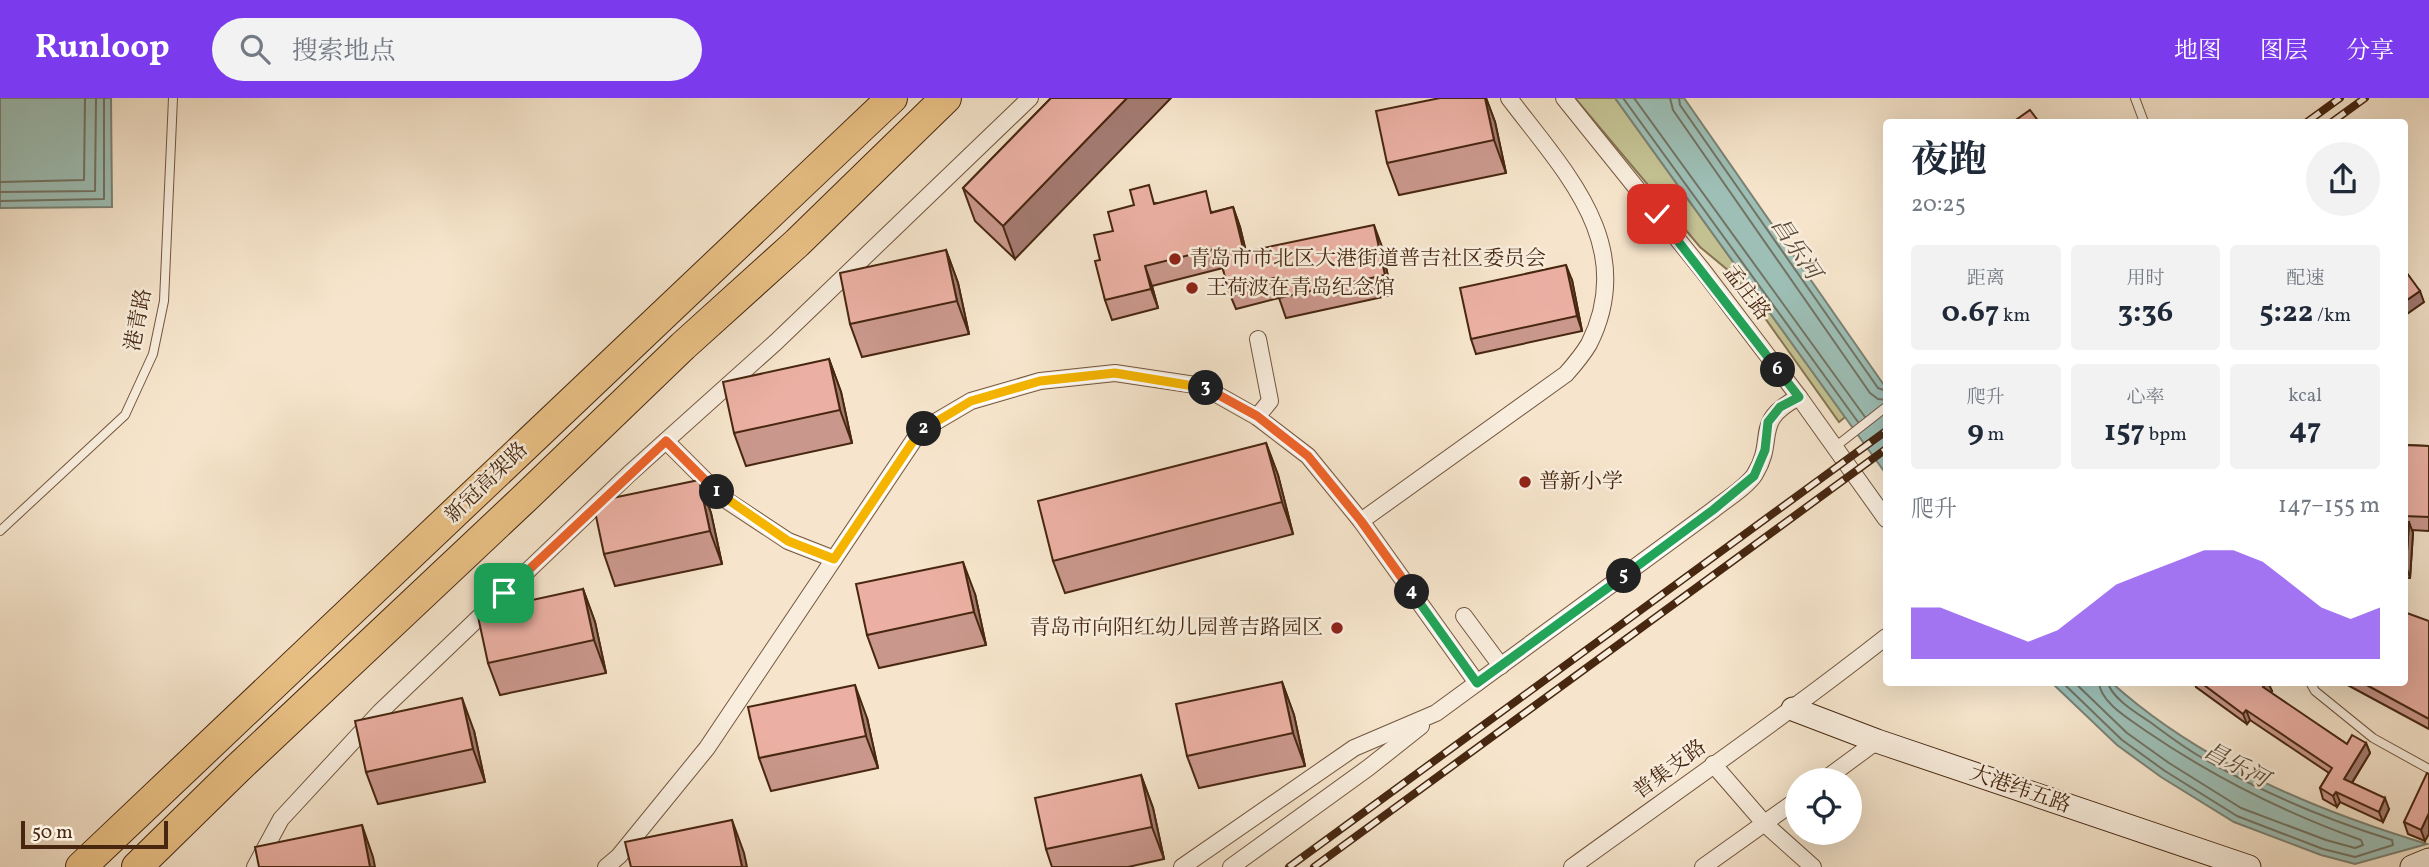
<!DOCTYPE html>
<html lang="zh">
<meta charset="utf-8">
<style>
:root{--surface:#fff;--page:#f2f2f3;--text:#1f2937;--muted:#747a83;--accent:#7c3aed}
body{margin:0;font-family:Vollkorn,"Noto Serif SC",serif;background:var(--page);color:var(--text);height:100vh;display:flex;flex-direction:column;font-size:26px;white-space:nowrap}
*{box-sizing:border-box;margin:0}
p{font-size:23px;color:var(--muted)}
.icon{flex:none;width:38px;height:38px;fill:none;stroke:currentColor;stroke-width:2;stroke-linecap:round;stroke-linejoin:round}
.map{position:relative;flex:1;overflow:hidden}
.side{position:absolute;left:1883px;top:21px;width:525px;height:567px;display:flex;flex-direction:column;background:var(--surface);border-radius:7px;box-shadow:0 7px 28px #0002}
.side>*{flex:none}
.tools{position:absolute;left:1785px;top:670px;display:grid;gap:14px}
.tools a{display:grid;place-items:center;width:77px;height:77px;border-radius:50%;background:var(--surface);box-shadow:0 7px 28px #0002;font-size:35px}
.scale{position:absolute;left:21px;bottom:18px;width:147px;box-sizing:border-box;padding-left:7px;border:4px solid #472710;border-top:0;font-size:19px;line-height:24px;white-space:nowrap;color:#472710;-webkit-text-stroke:5px #f9eede;paint-order:stroke}
.pin{position:absolute;display:grid;place-items:center;width:60px;height:60px;color:#fff;margin:-30px;border-radius:14px;box-shadow:0 4px 10px #0006}
.km{position:absolute;width:35px;height:35px;margin:-18px;border-radius:50%;background:#222;color:#fff;font-size:19px;line-height:35px;text-align:center}
.round{display:grid;place-items:center;flex:none;width:74px;height:74px;border-radius:37px;background:var(--page)}
.head{display:flex;align-items:center;justify-content:space-between;height:119px;padding:0 28px}
h1{font-size:38px;font-weight:700;line-height:52px}
.metrics{display:grid;grid-template-columns:repeat(3,1fr);gap:10px;height:119px;padding:7px 28px}
.metrics div{display:grid;align-content:center;border-radius:7px;background:var(--page);text-align:center}
.metrics b{font-size:30px;font-weight:700}
.metrics small{font-size:19px;font-weight:400}
.metrics p{font-size:19px}
.chart{height:196px;padding:14px 28px}
.chart p{display:flex;justify-content:space-between}
.chart svg{width:100%;height:126px;margin-top:7px;fill:var(--accent);opacity:.7}
header{display:flex;align-items:center;gap:42px;box-sizing:border-box;height:98px;padding:0 35px;background:var(--accent);color:#fff}
header strong{font-size:33px}
nav{display:flex;gap:38px;margin-inline-start:auto;font-size:24px}
.search{width:490px;height:63px;background:var(--page);display:flex;align-items:center;gap:18px;box-sizing:border-box;padding:0 24px;border-radius:38px;color:var(--muted);font-size:26px}
.map>svg:first-child{display:block}
</style>
<header>
<strong>Runloop</strong>
<div class="search"><svg class="icon" aria-label="search" viewBox="0 0 24 24"><circle cx="10" cy="10" r="6"/><path d="M15 15l6 6"/></svg>搜索地点</div>
<nav><a>地图</a><a>图层</a><a>分享</a></nav>
</header>
<div class="map">
<svg width="2429" height="769" viewBox="0 0 2429 769">
<rect width="100%" height="100%" fill="#f6e5cc"/>
<filter id="stains"><feTurbulence type="fractalNoise" baseFrequency=".00286" numOctaves="4"/><feColorMatrix values="0 0 0 0 .2 0 0 0 0 .09 0 0 0 0 .02 0 0 0 .5 -.17"/></filter>
<radialGradient id="worn" r=".72"><stop offset=".6" stop-color="#630" stop-opacity="0"/><stop offset="1" stop-color="#630" stop-opacity=".3"/></radialGradient>
<!-- green -->
<polygon fill="#c4c293" stroke="#867452" stroke-width="2" points="1575,0 1615,0 1845,319 1839,324 1735,178 1700,149"/>
<!-- water -->
<g fill="#9dbfb6" stroke="#7b8274" stroke-width="2">
<polygon points="0,0 111,0 112,109 0,110"/>
<polygon points="1615,0 1684,0 1886,290 1886,376"/>
<path d="M 2052,585 L 2112,585 C 2200,664 2314,712 2427,746 L 2355,766 L 2321,757 L 2234,724 L 2161,679 L 2117,647 Z"/>
</g>
<g fill="none" stroke-linecap="round" stroke-linejoin="round">
<!-- shore -->
<g stroke="#727363" stroke-width="2">
<polyline points="1623,0 1858,324"/>
<polyline points="1634,0 1865,319"/>
<polyline points="1670,0 1673,12 1870,295 1878,301 1886,302"/>
<polyline points="1679,0 1680,7 1878,290 1886,293"/>
<polyline points="0,84 84,82 85,0"/>
<polyline points="0,94 95,93 96,0"/>
<polyline points="0,103 104,101 104,0"/>
<path d="M 2062,584 L 2122,642 L 2165,673 L 2237,718 L 2323,751 L 2355,759 L 2393,747 L 2392,742 C 2325,721 2259,693 2199,658 C 2182,648 2166,636 2150,624 C 2138,616 2110,599 2108,584"/>
<path d="M 2074,584 L 2127,635 L 2169,665 L 2241,710 L 2326,742 L 2355,750 L 2363,747 L 2361,742 C 2285,715 2212,678 2146,633 C 2131,622 2100,605 2099,584"/>
</g>
<defs>
<g id="lane">
<polyline points="2135,0 2144,24"/>
<polyline points="1835,349 1886,309"/>
<polyline points="0,433 125,317 153,256 164,203 173,0"/>
<polyline points="2310,584 2315,593 2373,640 2429,671"/>
</g>
<g id="street">
<polyline points="1564,0 1704,174 1799,299 1886,421"/>
<polyline points="1257,319 1270,303 1258,241"/>
<polyline points="666,343 723,400 788,443 834,461"/>
<path d="M 1361,423 L 1566,276 C 1574,267 1583,256 1589,246 C 1639,147 1564,73 1509,0"/>
<polyline points="1464,518 1501,568"/>
<polyline points="1713,666 1765,726 1813,769"/>
<polyline points="1824,682 1877,643"/>
<polyline points="255,769 281,721 380,614 629,376 776,244 1030,0"/>
<polyline points="606,769 619,758 707,650 920,333 971,303 1040,283 1115,275 1202,288 1257,319 1308,358 1361,423 1477,585"/>
<path d="M 1182,769 L 1354,650 L 1436,615 L 1713,412 C 1724,403 1748,388 1755,376 C 1777,340 1751,324 1799,299"/>
<polyline points="1231,769 1368,670 1421,628"/>
<path d="M 1572,769 C 1677,693 1784,619 1886,539"/>
<polyline points="1703,769 1797,702"/>
</g>
<g id="secondary">
<polyline points="1793,611 1877,643 2249,769"/>
<polyline points="2412,769 2429,762"/>
</g>
<g id="highway">
<polyline points="81,769 892,0"/>
<polyline points="137,769 237,671 526,399 683,248 797,145 946,0"/>
</g>
</defs>
<!-- lane casing -->
<use href="#lane" stroke="#73563f" stroke-width="10"/>
<!-- street casing -->
<use href="#street" stroke="#73563f" stroke-width="18"/>
<!-- secondary casing -->
<use href="#secondary" stroke="#472710" stroke-width="25"/>
<!-- highway casing -->
<use href="#highway" stroke="#472710" stroke-width="32"/>
<!-- lane -->
<use href="#lane" stroke="#f9eede" stroke-width="8"/>
<!-- street -->
<use href="#street" stroke="#f9eede" stroke-width="16"/>
<!-- secondary -->
<use href="#secondary" stroke="#f9eede" stroke-width="23"/>
<!-- highway -->
<use href="#highway" stroke="#ebc286" stroke-width="30"/>
<defs>
<g id="rail">
<polyline points="2307,24 2340,0"/>
<polyline points="2332,24 2365,0"/>
<polyline points="1289,769 1886,333"/>
<polyline points="1314,769 1886,351"/>
</g>
</defs>
<!-- rail casing -->
<use href="#rail" stroke="#472710" stroke-width="8"/>
<!-- rail -->
<use href="#rail" stroke="#f9eede" stroke-width="5" stroke-dasharray="16" stroke-linecap="butt"/>
</g>
<!-- wall -->
<g fill="#ca978c" stroke="#472710" stroke-width="2">
<polygon points="1051,0 1015,161 975,123 963,90"/>
<polygon points="1440,0 1486,0 1495,24 1506,75 1399,97 1387,65"/>
<polygon points="1156,105 1213,114 1233,109 1240,129 1246,154 1381,146 1392,197 1286,220 1279,200 1236,211 1228,192 1223,170 1152,188 1158,210 1112,222 1105,202 1100,162 1113,133 1134,107"/>
<polygon points="946,152 958,185 969,236 862,259 850,226"/>
<polygon points="1572,182 1582,233 1476,256 1471,241"/>
<polygon points="829,261 841,294 852,345 746,368 734,335"/>
<polygon points="1266,345 1278,377 1293,436 1065,495 1053,463"/>
<polygon points="2404,347 2429,348 2429,433 2412,432 2413,435 2410,480 2404,480"/>
<polygon points="699,382 711,415 722,466 615,488 604,456"/>
<polygon points="583,491 595,524 606,575 500,597 488,565"/>
<polygon points="975,496 986,547 879,570 867,537"/>
<polygon points="2429,523 2429,631 2342,584 2404,584"/>
<polygon points="1282,584 1294,617 1305,668 1199,690 1187,658"/>
<polygon points="2194,584 2266,584 2272,593 2270,595 2347,646 2366,645 2370,655 2352,685 2389,711 2383,724 2340,704 2337,709 2323,701 2320,690 2329,675 2250,622 2247,626 2196,589"/>
<polygon points="867,620 878,670 771,693 759,660"/>
<polygon points="474,633 485,684 378,706 366,674"/>
<polygon points="2429,676 2425,743 2408,736 2404,724"/>
<polygon points="1141,677 1153,710 1164,761 1128,769 1052,769 1046,751"/>
</g>
<!-- shaded-wall -->
<g fill="#a47b72" stroke="#472710" stroke-width="2">
<polygon points="1127,0 1171,0 1015,161 1003,128"/>
<polygon points="1485,0 1486,0 1495,24 1506,75 1494,42"/>
<polygon points="1233,109 1240,129 1251,174 1244,154"/>
<polygon points="1374,127 1381,146 1392,197 1385,177"/>
<polygon points="946,152 958,185 969,236 957,203"/>
<polygon points="1566,167 1572,182 1582,233 1577,218"/>
<polygon points="1145,168 1152,188 1158,210 1151,191"/>
<polygon points="2420,193 2424,204 2404,218 2404,204"/>
<polygon points="829,261 841,294 852,345 840,312"/>
<polygon points="1266,345 1278,377 1293,436 1282,404"/>
<polygon points="699,382 711,415 722,466 710,433"/>
<polygon points="2409,424 2413,435 2410,480 2406,468"/>
<polygon points="963,464 975,496 986,547 974,514"/>
<polygon points="583,491 595,524 606,575 594,542"/>
<polygon points="1282,584 1294,617 1305,668 1293,635"/>
<polygon points="2266,584 2268,584 2272,593 2266,600 2263,589"/>
<polygon points="855,587 867,620 878,670 866,638"/>
<polygon points="462,600 474,633 485,684 473,651"/>
<polygon points="2246,612 2250,622 2247,626 2243,616"/>
<polygon points="2366,645 2370,655 2348,691 2344,681"/>
<polygon points="1141,677 1153,710 1164,761 1152,729"/>
<polygon points="2336,694 2340,704 2337,709 2333,698"/>
<polygon points="2385,700 2389,711 2383,724 2379,714"/>
<polygon points="2429,715 2429,736 2425,743 2421,732"/>
<polygon points="732,722 744,755 747,769 742,769"/>
<polygon points="362,727 373,759 375,769 370,769"/>
</g>
<!-- building -->
<g fill="#ebb0a3" stroke="#472710" stroke-width="2">
<polygon points="1051,0 1127,0 1003,128 963,90"/>
<polygon points="1440,0 1485,0 1494,42 1387,65 1376,13"/>
<polygon points="2030,12 2039,24 2013,24"/>
<polygon points="1149,87 1154,106 1206,93 1211,115 1233,109 1244,154 1374,127 1385,177 1279,200 1274,180 1228,192 1218,150 1145,168 1151,191 1105,202 1095,163 1100,162 1094,137 1113,133 1108,114 1134,107 1130,92"/>
<polygon points="946,152 957,203 850,226 840,175"/>
<polygon points="1566,167 1577,218 1471,241 1460,190"/>
<polygon points="2404,171 2420,193 2404,204"/>
<polygon points="829,261 840,312 734,335 723,284"/>
<polygon points="1266,345 1282,404 1053,463 1038,403"/>
<polygon points="2404,347 2429,348 2429,419 2404,418"/>
<polygon points="699,382 710,433 604,456 593,404"/>
<polygon points="2409,424 2406,468 2404,468 2404,425"/>
<polygon points="963,464 974,514 867,537 856,486"/>
<polygon points="583,491 594,542 488,565 477,514"/>
<polygon points="2404,514 2429,523 2429,621 2361,584 2404,584"/>
<polygon points="1282,584 1293,635 1187,658 1176,606"/>
<polygon points="2200,584 2266,584 2263,589 2347,646 2352,637 2366,645 2344,681 2385,700 2379,714 2336,694 2333,698 2320,690 2332,670 2246,612 2243,616"/>
<polygon points="855,587 866,638 759,660 748,609"/>
<polygon points="462,600 473,651 366,674 355,623"/>
<polygon points="2427,675 2429,676 2429,715 2421,732 2404,724"/>
<polygon points="1141,677 1152,729 1046,751 1035,700"/>
<polygon points="732,722 742,769 631,769 625,744"/>
<polygon points="362,727 370,769 259,769 255,749"/>
</g>
<g fill="none" stroke-linecap="round" stroke-linejoin="round">
<defs>
<polyline id="split-1" points="504,495 666,343 717,394"/>
<polyline id="split-2" points="717,394 788,443 834,461 920,333 924,331"/>
<polyline id="split-3" points="924,331 971,303 1040,283 1115,275 1206,290"/>
<polyline id="split-4" points="1206,290 1257,318 1308,358 1361,423 1412,494"/>
<polyline id="split-5" points="1412,494 1477,585 1624,478"/>
<polyline id="split-6" points="1624,478 1713,412 1754,378 1765,352 1768,324 1780,309 1799,299 1778,272"/>
<polyline id="split-7" points="1657,116 1778,272"/>
</defs>
<!-- split-1 casing -->
<use href="#split-1" stroke="#fff" stroke-width="14"/>
<!-- split-2 casing -->
<use href="#split-2" stroke="#fff" stroke-width="14"/>
<!-- split-3 casing -->
<use href="#split-3" stroke="#fff" stroke-width="14"/>
<!-- split-4 casing -->
<use href="#split-4" stroke="#fff" stroke-width="14"/>
<!-- split-5 casing -->
<use href="#split-5" stroke="#fff" stroke-width="14"/>
<!-- split-6 casing -->
<use href="#split-6" stroke="#fff" stroke-width="14"/>
<!-- split-7 casing -->
<use href="#split-7" stroke="#fff" stroke-width="14"/>
<!-- split-1 -->
<use href="#split-1" stroke="#f0652b" stroke-width="9"/>
<!-- split-2 -->
<use href="#split-2" stroke="#f5b400" stroke-width="9"/>
<!-- split-3 -->
<use href="#split-3" stroke="#f5b400" stroke-width="9"/>
<!-- split-4 -->
<use href="#split-4" stroke="#f0652b" stroke-width="9"/>
<!-- split-5 -->
<use href="#split-5" stroke="#22a559" stroke-width="9"/>
<!-- split-6 -->
<use href="#split-6" stroke="#22a559" stroke-width="9"/>
<!-- split-7 -->
<use href="#split-7" stroke="#22a559" stroke-width="9"/>
</g>
<!-- markers -->
<g fill="#8f2418" stroke="#f9eede" stroke-width="2.5">
<circle cx="1175" cy="161" r="7"/>
<circle cx="1192" cy="190" r="7"/>
<circle cx="1525" cy="384" r="7"/>
<circle cx="1337" cy="530" r="7"/>
</g>
<g text-anchor="middle" dominant-baseline="central" stroke-width="5" stroke-linejoin="round" paint-order="stroke">
<!-- poi labels -->
<g font-size="21" fill="#472710" stroke="#f9eede" text-anchor="start">
<text x="1189" y="161">青岛市市北区大港街道普吉社区委员会</text>
<text x="1206" y="190">王荷波在青岛纪念馆</text>
<text x="1539" y="384">普新小学</text>
<text x="1323" y="530" text-anchor="end">青岛市向阳红幼儿园普吉路园区</text>
</g>
<!-- street labels -->
<g font-size="21" fill="#472710" stroke="#f9eede">
<text transform="translate(1746 195) rotate(53)">孟庄路</text>
<text transform="translate(139 222) rotate(-79)">港青路</text>
<text transform="translate(487 385) rotate(-44)">新冠高架路</text>
<text transform="translate(1670 672) rotate(-36)">普集支路</text>
<text transform="translate(2020 692) rotate(19)">大港纬五路</text>
</g>
<!-- water labels -->
<g font-size="23" font-style="italic" fill="#5c4d3a" stroke="#f9eede">
<text transform="translate(1795 151) rotate(56)">昌乐河</text>
<text transform="translate(2236 668) rotate(28)">昌乐河</text>
</g>
</g>
<rect width="100%" height="100%" filter="url(#stains)"/>
<rect width="100%" height="100%" fill="url(#worn)"/>
</svg>
<div class="tools">
<a><svg class="icon" aria-label="locate" viewBox="0 0 24 24"><circle cx="12" cy="12" r="6"/><path d="M12 2v4M12 18v4M2 12h4M18 12h4"/></svg></a>
</div>
<div class="scale">50 m</div>
<div class="pin" style="left:504px;top:495px;background:#1e9e55"><svg class="icon" aria-label="arrive" viewBox="0 0 24 24"><path d="M6 21V4h12l-3 4 3 4H6"/></svg></div>
<div class="pin" style="left:1657px;top:116px;background:#d93025"><svg class="icon" aria-label="check" viewBox="0 0 24 24"><path d="M5 12l5 5 9-10"/></svg></div>
<b class="km" style="left:717px;top:394px">1</b>
<b class="km" style="left:924px;top:331px">2</b>
<b class="km" style="left:1206px;top:290px">3</b>
<b class="km" style="left:1412px;top:494px">4</b>
<b class="km" style="left:1624px;top:478px">5</b>
<b class="km" style="left:1778px;top:272px">6</b>
<section class="side">
<div class="head"><div><h1>夜跑</h1><p>20:25</p></div><a class="round"><svg class="icon" aria-label="share" viewBox="0 0 24 24"><path d="M12 15V3M7 8l5-5 5 5M5 13v7h14v-7"/></svg></a></div>
<div class="metrics">
<div><p>距离</p><b>0.67<small> km</small></b></div>
<div><p>用时</p><b>3:36</b></div>
<div><p>配速</p><b>5:22<small> /km</small></b></div>
</div>
<div class="metrics">
<div><p>爬升</p><b>9<small> m</small></b></div>
<div><p>心率</p><b>157<small> bpm</small></b></div>
<div><p>kcal</p><b>47</b></div>
</div>
<div class="chart"><p><span>爬升</span>147–155 m</p>
<svg viewBox="0 0 160 44" preserveAspectRatio="none"><path d="M0 44V26L10 26L20 30L30 34L40 38L50 34L60 26L70 18L80 14L90 10L100 6L110 6L120 10L130 18L140 26L150 30L160 26V44z"/></svg>
</div>
</section>
</div>
